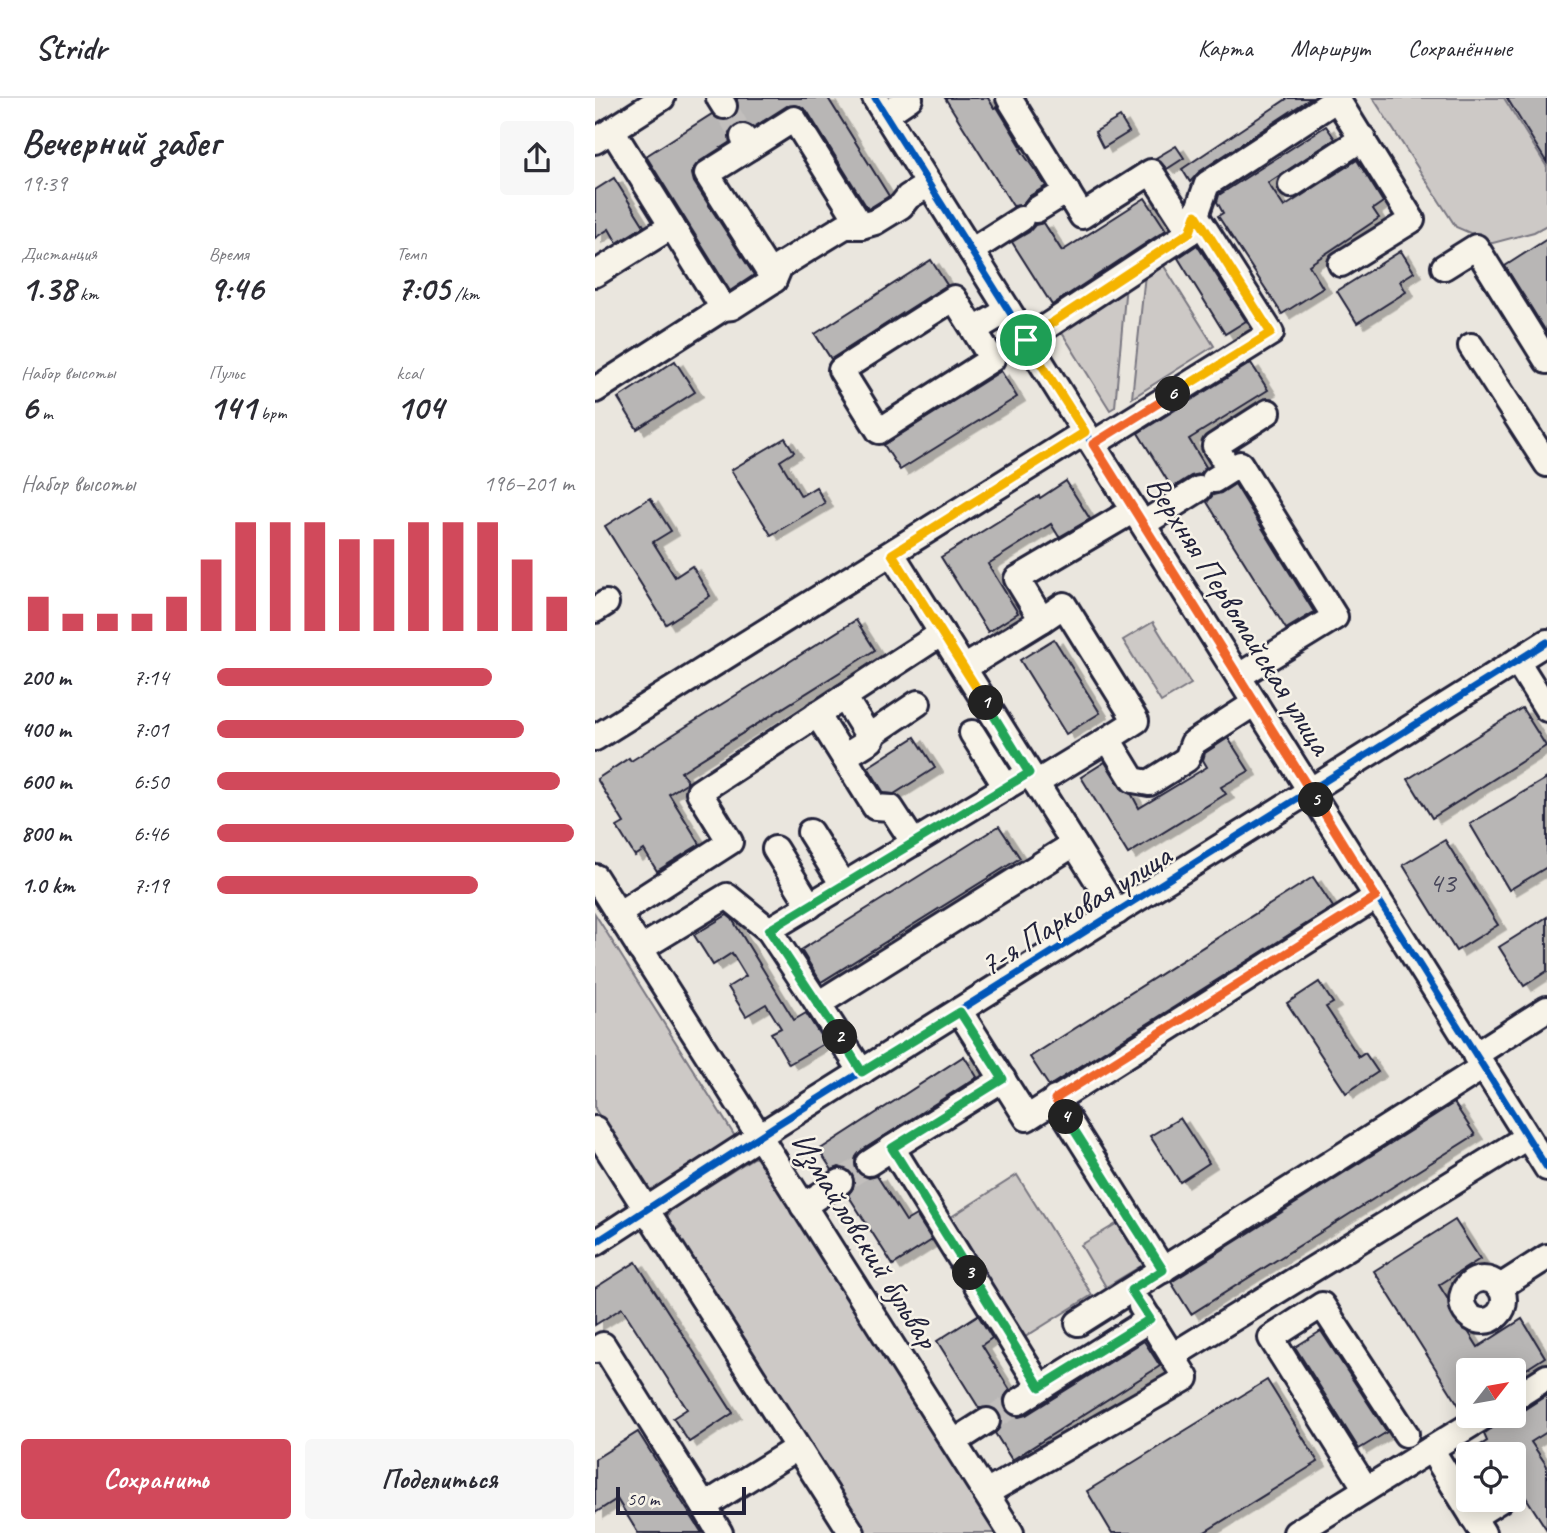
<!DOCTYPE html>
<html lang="ru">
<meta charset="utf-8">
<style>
:root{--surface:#fff;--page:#f7f7f7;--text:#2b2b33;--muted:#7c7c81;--line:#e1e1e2;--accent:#d1495b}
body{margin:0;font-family:Caveat,sans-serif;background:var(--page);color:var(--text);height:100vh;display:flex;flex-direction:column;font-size:26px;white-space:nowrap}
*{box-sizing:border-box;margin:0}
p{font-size:23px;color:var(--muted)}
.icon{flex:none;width:38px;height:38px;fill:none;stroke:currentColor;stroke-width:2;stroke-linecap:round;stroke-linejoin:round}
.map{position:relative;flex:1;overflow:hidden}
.sheet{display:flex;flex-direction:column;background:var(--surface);width:595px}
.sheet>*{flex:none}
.needle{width:46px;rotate:59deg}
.tools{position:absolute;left:861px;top:1260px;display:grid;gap:14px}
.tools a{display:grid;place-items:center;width:70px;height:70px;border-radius:7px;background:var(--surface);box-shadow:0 4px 18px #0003;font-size:35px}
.scale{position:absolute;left:21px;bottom:18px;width:130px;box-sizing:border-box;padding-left:7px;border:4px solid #22223b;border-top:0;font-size:19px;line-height:24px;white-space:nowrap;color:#22223b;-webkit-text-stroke:5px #f7f3e8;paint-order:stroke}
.pin{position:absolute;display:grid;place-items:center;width:60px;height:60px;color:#fff;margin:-30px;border:4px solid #fff;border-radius:50%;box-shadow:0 2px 7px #0007}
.km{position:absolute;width:35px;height:35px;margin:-18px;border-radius:50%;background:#222;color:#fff;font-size:19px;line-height:35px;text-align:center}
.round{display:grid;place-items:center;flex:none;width:74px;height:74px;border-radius:7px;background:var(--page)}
.head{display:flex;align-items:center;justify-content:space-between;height:119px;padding:0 21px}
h1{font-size:38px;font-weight:700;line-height:52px}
.figures{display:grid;grid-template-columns:repeat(3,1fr);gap:10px;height:119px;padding:7px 21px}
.figures div{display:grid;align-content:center}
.figures b{font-size:35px;font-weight:700}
.figures small{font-size:19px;font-weight:400}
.figures p{font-size:19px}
.chart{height:196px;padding:14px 21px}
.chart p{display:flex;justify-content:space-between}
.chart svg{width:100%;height:126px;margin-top:7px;stroke:var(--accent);stroke-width:6}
.action{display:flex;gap:14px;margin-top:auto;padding:14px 21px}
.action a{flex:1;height:80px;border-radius:7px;background:var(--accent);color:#fff;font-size:28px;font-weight:700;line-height:80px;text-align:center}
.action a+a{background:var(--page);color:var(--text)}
ul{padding:0 21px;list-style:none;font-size:23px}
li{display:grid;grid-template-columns:112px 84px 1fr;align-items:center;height:52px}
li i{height:18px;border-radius:9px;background:var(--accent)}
header{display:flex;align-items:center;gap:42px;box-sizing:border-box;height:98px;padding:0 35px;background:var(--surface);border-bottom:2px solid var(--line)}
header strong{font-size:33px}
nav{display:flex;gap:38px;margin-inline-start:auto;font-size:24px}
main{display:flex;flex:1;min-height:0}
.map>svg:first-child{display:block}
</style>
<header>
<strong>Stridr</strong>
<nav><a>Карта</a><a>Маршрут</a><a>Сохранённые</a></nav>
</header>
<main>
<section class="sheet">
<div class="head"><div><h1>Вечерний забег</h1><p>19:39</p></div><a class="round"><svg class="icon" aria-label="share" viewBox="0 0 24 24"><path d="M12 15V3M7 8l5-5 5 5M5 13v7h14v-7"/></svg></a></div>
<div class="figures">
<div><p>Дистанция</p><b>1.38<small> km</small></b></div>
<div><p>Время</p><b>9:46</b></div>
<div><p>Темп</p><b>7:05<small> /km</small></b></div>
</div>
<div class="figures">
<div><p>Набор высоты</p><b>6<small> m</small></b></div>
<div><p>Пульс</p><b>141<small> bpm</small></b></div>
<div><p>kcal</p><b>104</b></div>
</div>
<div class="chart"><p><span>Набор высоты</span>196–201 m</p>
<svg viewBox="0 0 160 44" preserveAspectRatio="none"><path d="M5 44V32M15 44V38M25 44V38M35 44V38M45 44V32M55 44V19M65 44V6M75 44V6M85 44V6M95 44V12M105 44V12M115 44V6M125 44V6M135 44V6M145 44V19M155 44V32"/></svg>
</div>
<ul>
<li><b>200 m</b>7:14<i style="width:77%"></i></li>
<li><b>400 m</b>7:01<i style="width:86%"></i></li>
<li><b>600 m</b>6:50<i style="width:96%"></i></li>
<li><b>800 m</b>6:46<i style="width:100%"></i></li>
<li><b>1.0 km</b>7:19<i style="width:73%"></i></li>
</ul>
<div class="action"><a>Сохранить</a><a>Поделиться</a></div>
</section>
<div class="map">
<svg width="952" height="1435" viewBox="0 0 952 1435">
<defs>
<filter id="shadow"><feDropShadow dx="8" dy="4.5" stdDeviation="0" flood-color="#0004"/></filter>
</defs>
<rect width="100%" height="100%" fill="#eae6de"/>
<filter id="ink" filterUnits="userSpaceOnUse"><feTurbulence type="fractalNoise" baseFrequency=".0143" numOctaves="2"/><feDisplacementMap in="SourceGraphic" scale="14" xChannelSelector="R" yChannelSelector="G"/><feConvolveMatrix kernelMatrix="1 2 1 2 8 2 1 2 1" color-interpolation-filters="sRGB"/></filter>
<g filter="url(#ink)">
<!-- green -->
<g fill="#cdc9c6" stroke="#787680" stroke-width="2">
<polygon points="778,0 909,0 952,69 952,127 939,134 898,145 861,129"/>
<polygon points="567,165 619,248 537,300 550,176"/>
<polygon points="531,186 520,309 515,312 464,230"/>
<polygon points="558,524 596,586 566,604 528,542"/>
<polygon points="0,816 141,1040 53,1094 0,1011"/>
<polygon points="167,1059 409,1435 270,1435 73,1124 73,1117 76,1112 158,1060"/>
<polygon points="422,1077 497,1197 430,1239 356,1119"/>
<polygon points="526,1123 551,1165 511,1189 486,1147"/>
</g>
<!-- building -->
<g fill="#b8b6b5" stroke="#22223b" stroke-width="2" filter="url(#shadow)">
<polygon points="142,0 233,0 294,98 273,111 212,13 205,8 192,8 159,29 147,24 140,26 134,33 135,44 104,64 98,71 97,76 99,84 159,177 135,193 51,58 117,16 129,23 137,20 142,14"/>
<polygon points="350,0 393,0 399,10 402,9 427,50 425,51 451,88 433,99 427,107 418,108"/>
<polygon points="693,0 716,0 604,74 595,84 587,71"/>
<polygon points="912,0 952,0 952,65"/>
<polygon points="525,19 534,34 508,50 500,34"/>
<polygon points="731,28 740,41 673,85 689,109 762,62 788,104 778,111 784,120 714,167 728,190 687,216 623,118 628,115 622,104 624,97"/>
<polygon points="581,48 589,60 572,71 561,60"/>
<polygon points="19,80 49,128 22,145 14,131 0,140 0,92"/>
<polygon points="550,100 571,132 457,207 417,144 434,134 440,127 449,125 467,153"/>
<polygon points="952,141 952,235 910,168"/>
<polygon points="602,147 651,223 630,236 583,160"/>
<polygon points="806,153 819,174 805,183 811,194 762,225 742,193"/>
<polygon points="336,162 352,187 236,261 220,236"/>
<polygon points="80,263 100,294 42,331 23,300"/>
<polygon points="656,265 673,292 594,341 611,369 605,376 596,378 577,390 543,335"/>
<polygon points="406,273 422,299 305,372 289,347"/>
<polygon points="190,340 199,354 185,363 206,398 221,389 230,405 176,437 136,372"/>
<polygon points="471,383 495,421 464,439 456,426 393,466 423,515 393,534 346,459 444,398 445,400"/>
<polygon points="640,386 719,514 691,531 612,404 618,397 626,395"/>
<polygon points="55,400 76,433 58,444 80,479 97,468 115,498 71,526 10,428"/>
<polygon points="261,522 280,552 86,674 93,684 74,696 105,746 62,773 49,752 40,758 22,729 29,725 2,681 34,660 36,663"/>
<polygon points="459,541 505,615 471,636 425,562"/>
<polygon points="927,610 951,648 837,720 813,681"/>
<polygon points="320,639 340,670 299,696 289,695 273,669"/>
<polygon points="633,640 654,673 626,689 631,696 533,756 486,679 510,664 526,690 537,697 544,710 612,669 608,662 610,655"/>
<polygon points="952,680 952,769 914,792 875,726"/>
<polygon points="404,728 425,760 226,884 206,852"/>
<polygon points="850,742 903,827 861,853 808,767"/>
<polygon points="718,779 738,809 454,988 435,959"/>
<polygon points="132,817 137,821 199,922 211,915 230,945 194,966 176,935 186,930 171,906 151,918 133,889 151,878 137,855 118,867 99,837"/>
<polygon points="952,819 952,873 929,888 904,849"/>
<polygon points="724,884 738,905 731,909 764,959 770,955 783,974 751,995 692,905"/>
<polygon points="369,958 382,979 266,1053 261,1059 259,1066 262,1074 274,1080 282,1078 311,1123 321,1117 337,1142 298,1167 253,1097 258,1090 258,1077 251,1071 244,1069 237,1072 224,1052"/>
<polygon points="859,1005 880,1037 596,1216 576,1184 578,1183"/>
<polygon points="585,1020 614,1065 585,1084 555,1038"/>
<polygon points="860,1122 885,1161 844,1187 883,1249 927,1221 950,1259 919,1279 919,1272 873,1272 873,1311 868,1314 779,1173"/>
<polygon points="41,1164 138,1315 94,1344 78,1320 92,1311 27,1210 0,1227 0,1190"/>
<polygon points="383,1217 397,1240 387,1247 415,1292 410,1298 408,1305 411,1312 417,1317 424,1319 431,1317 549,1243 565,1268 417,1362 400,1335 405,1329 405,1316 398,1310 384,1310 342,1243"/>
<polygon points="726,1233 792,1334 764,1351 700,1249"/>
<polygon points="672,1282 723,1364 608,1435 517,1435 492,1393"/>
<polygon points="952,1297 952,1334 936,1344 952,1368 952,1432 919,1381 919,1356 871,1356 892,1343 889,1336 903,1324 913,1318 919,1318 919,1315 927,1313"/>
<polygon points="43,1334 107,1435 43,1435 22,1401 0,1415 0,1361"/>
</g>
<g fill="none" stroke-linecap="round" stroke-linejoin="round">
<!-- minor-tunnel -->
<g stroke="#c2bfbd" stroke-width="24" stroke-dasharray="24 12" stroke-linecap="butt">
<polyline points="129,8 148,39"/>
<polyline points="245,1084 274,1065"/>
<polyline points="392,1323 423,1304"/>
</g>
<defs>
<g id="minor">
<polyline points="124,0 129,8"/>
<polyline points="280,0 952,1070"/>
<polyline points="414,0 487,118 556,74 595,134 431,242"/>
<polyline points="290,17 315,0"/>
<polyline points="17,32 128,210"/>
<polyline points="148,39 155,49 112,76 179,182"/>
<polyline points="0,43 67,0"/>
<polyline points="155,49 199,21 266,128"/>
<polyline points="696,87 768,40"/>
<polyline points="441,112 472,93"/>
<polyline points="595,134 612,86 742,1 817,122 746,166"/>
<polyline points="376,153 426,121"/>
<polyline points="849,169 881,149 952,263"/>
<polyline points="0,176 77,128"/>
<polyline points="379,232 359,200 246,272 284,333 397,261 379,232 413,212"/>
<polyline points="876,248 952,366"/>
<polyline points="0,292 128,210 137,209 179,182 185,168 250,128 266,128 280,124 306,108 313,99 334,86"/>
<polyline points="498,346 676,235 601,117"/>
<polyline points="635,372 645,366 740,519 644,578"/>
<polyline points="619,382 635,372 620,348 673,314"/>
<polyline points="539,412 422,481 447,522 469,507 541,623 513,641 538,682 554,685 592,661 598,645 660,605"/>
<polyline points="548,426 604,391"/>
<polyline points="297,456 522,814"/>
<polyline points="0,512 11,505"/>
<polyline points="922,563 952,611"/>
<polyline points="369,570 447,522"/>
<polyline points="249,599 276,642"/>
<polyline points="222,616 280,709 296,710 319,745"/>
<polyline points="377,635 411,689"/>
<polyline points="0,640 490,334"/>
<polyline points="249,659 276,642 280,634 323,605"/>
<polyline points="441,685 513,641"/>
<polyline points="215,734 248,787"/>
<polyline points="180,751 215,808"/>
<polyline points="0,779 416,1435"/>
<polyline points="23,816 135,744 104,694 347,535"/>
<polyline points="45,851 132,798 174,832"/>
<polyline points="223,906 174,832 434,675"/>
<polyline points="365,914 432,1020 781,799"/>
<polyline points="880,957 952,911"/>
<polyline points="267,974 223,906 479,746"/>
<polyline points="408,981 297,1050 445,1289"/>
<polyline points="460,1001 568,1172"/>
<polyline points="0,1031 257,1435"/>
<polyline points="274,1065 297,1050"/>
<polyline points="208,1108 245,1084"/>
<polyline points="0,1145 183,1026 952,544"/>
<circle cx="888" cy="1202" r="21"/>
<polyline points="905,1189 952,1159"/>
<polyline points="546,1208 577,1258"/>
<polyline points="483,1225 888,969"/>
<polyline points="0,1252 8,1247 109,1408"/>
<polyline points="919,1300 952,1279"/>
<polyline points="423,1304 555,1221"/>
<polyline points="359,1344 392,1323"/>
<polyline points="836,1351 890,1318"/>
<polyline points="771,1391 676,1240 727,1207 811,1336"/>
<polyline points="391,1395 591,1280 577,1258 932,1039"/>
<polyline points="878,1419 905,1402"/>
<polyline points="125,1435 109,1408 202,1350"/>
<polyline points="701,1435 836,1351 888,1435"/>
</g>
</defs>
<!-- minor casing -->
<use href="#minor" stroke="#22223b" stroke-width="30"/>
<!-- minor -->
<use href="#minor" stroke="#f7f3e8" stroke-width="24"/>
<defs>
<g id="cycleway">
<polyline points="280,0 952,1070"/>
<polyline points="0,1145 183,1026 952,544"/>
</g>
</defs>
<!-- cycleway casing -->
<use href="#cycleway" stroke="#f7f3e8" stroke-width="11"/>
<!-- cycleway -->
<use href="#cycleway" stroke="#0057b8" stroke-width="7"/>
</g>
</g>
<g fill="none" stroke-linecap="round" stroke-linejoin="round" filter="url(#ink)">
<defs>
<polyline id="split-1" points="391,605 297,456 490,334 431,242"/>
<polyline id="split-2" points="245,939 174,832 434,675 391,605"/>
<polyline id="split-3" points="245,939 267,974 365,914 408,981 297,1050 375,1175"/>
<polyline id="split-4" points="375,1175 445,1289 555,1221 536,1192 568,1172 471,1019"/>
<polyline id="split-5" points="471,1019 460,1001 781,799 721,702"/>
<polyline id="split-6" points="578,296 498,346 721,702"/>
<polyline id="split-7" points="431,242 595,134 601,117 676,235 578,296"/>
</defs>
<!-- split-1 casing -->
<use href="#split-1" stroke="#fff" stroke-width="14"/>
<!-- split-2 casing -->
<use href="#split-2" stroke="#fff" stroke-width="14"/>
<!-- split-3 casing -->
<use href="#split-3" stroke="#fff" stroke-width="14"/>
<!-- split-4 casing -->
<use href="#split-4" stroke="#fff" stroke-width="14"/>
<!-- split-5 casing -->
<use href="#split-5" stroke="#fff" stroke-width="14"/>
<!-- split-6 casing -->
<use href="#split-6" stroke="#fff" stroke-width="14"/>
<!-- split-7 casing -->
<use href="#split-7" stroke="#fff" stroke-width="14"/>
<!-- split-1 -->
<use href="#split-1" stroke="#f5b400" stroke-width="9"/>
<!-- split-2 -->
<use href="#split-2" stroke="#22a559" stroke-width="9"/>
<!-- split-3 -->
<use href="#split-3" stroke="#22a559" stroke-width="9"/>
<!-- split-4 -->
<use href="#split-4" stroke="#22a559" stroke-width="9"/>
<!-- split-5 -->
<use href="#split-5" stroke="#f0652b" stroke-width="9"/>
<!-- split-6 -->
<use href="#split-6" stroke="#f0652b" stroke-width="9"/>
<!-- split-7 -->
<use href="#split-7" stroke="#f5b400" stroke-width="9"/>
</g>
<g text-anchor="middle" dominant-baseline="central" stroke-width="5" stroke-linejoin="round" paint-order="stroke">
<!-- number labels -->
<g font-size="30" fill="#48475a">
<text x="847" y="784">43</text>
</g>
<!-- street labels -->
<g font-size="33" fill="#22223b" stroke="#f7f3e8">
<text transform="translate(644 517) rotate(58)">Верхняя Первомайская улица</text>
<text transform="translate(480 812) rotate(-32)">7-я Парковая улица</text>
<text transform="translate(270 1142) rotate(58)">Измайловский бульвар</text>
</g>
</g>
</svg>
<div class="tools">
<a><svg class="needle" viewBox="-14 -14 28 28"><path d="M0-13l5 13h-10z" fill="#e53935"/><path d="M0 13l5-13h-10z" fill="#7c7c81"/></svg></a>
<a><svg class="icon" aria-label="locate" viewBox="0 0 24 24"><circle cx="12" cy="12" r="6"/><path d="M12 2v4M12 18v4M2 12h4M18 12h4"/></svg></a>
</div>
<div class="scale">50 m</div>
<div class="pin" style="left:431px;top:242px;background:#1e9e55"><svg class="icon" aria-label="arrive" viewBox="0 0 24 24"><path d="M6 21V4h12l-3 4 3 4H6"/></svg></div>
<b class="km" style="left:391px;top:605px">1</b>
<b class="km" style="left:245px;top:939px">2</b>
<b class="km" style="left:375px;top:1175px">3</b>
<b class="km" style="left:471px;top:1019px">4</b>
<b class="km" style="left:721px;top:702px">5</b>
<b class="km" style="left:578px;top:296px">6</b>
</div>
</main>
